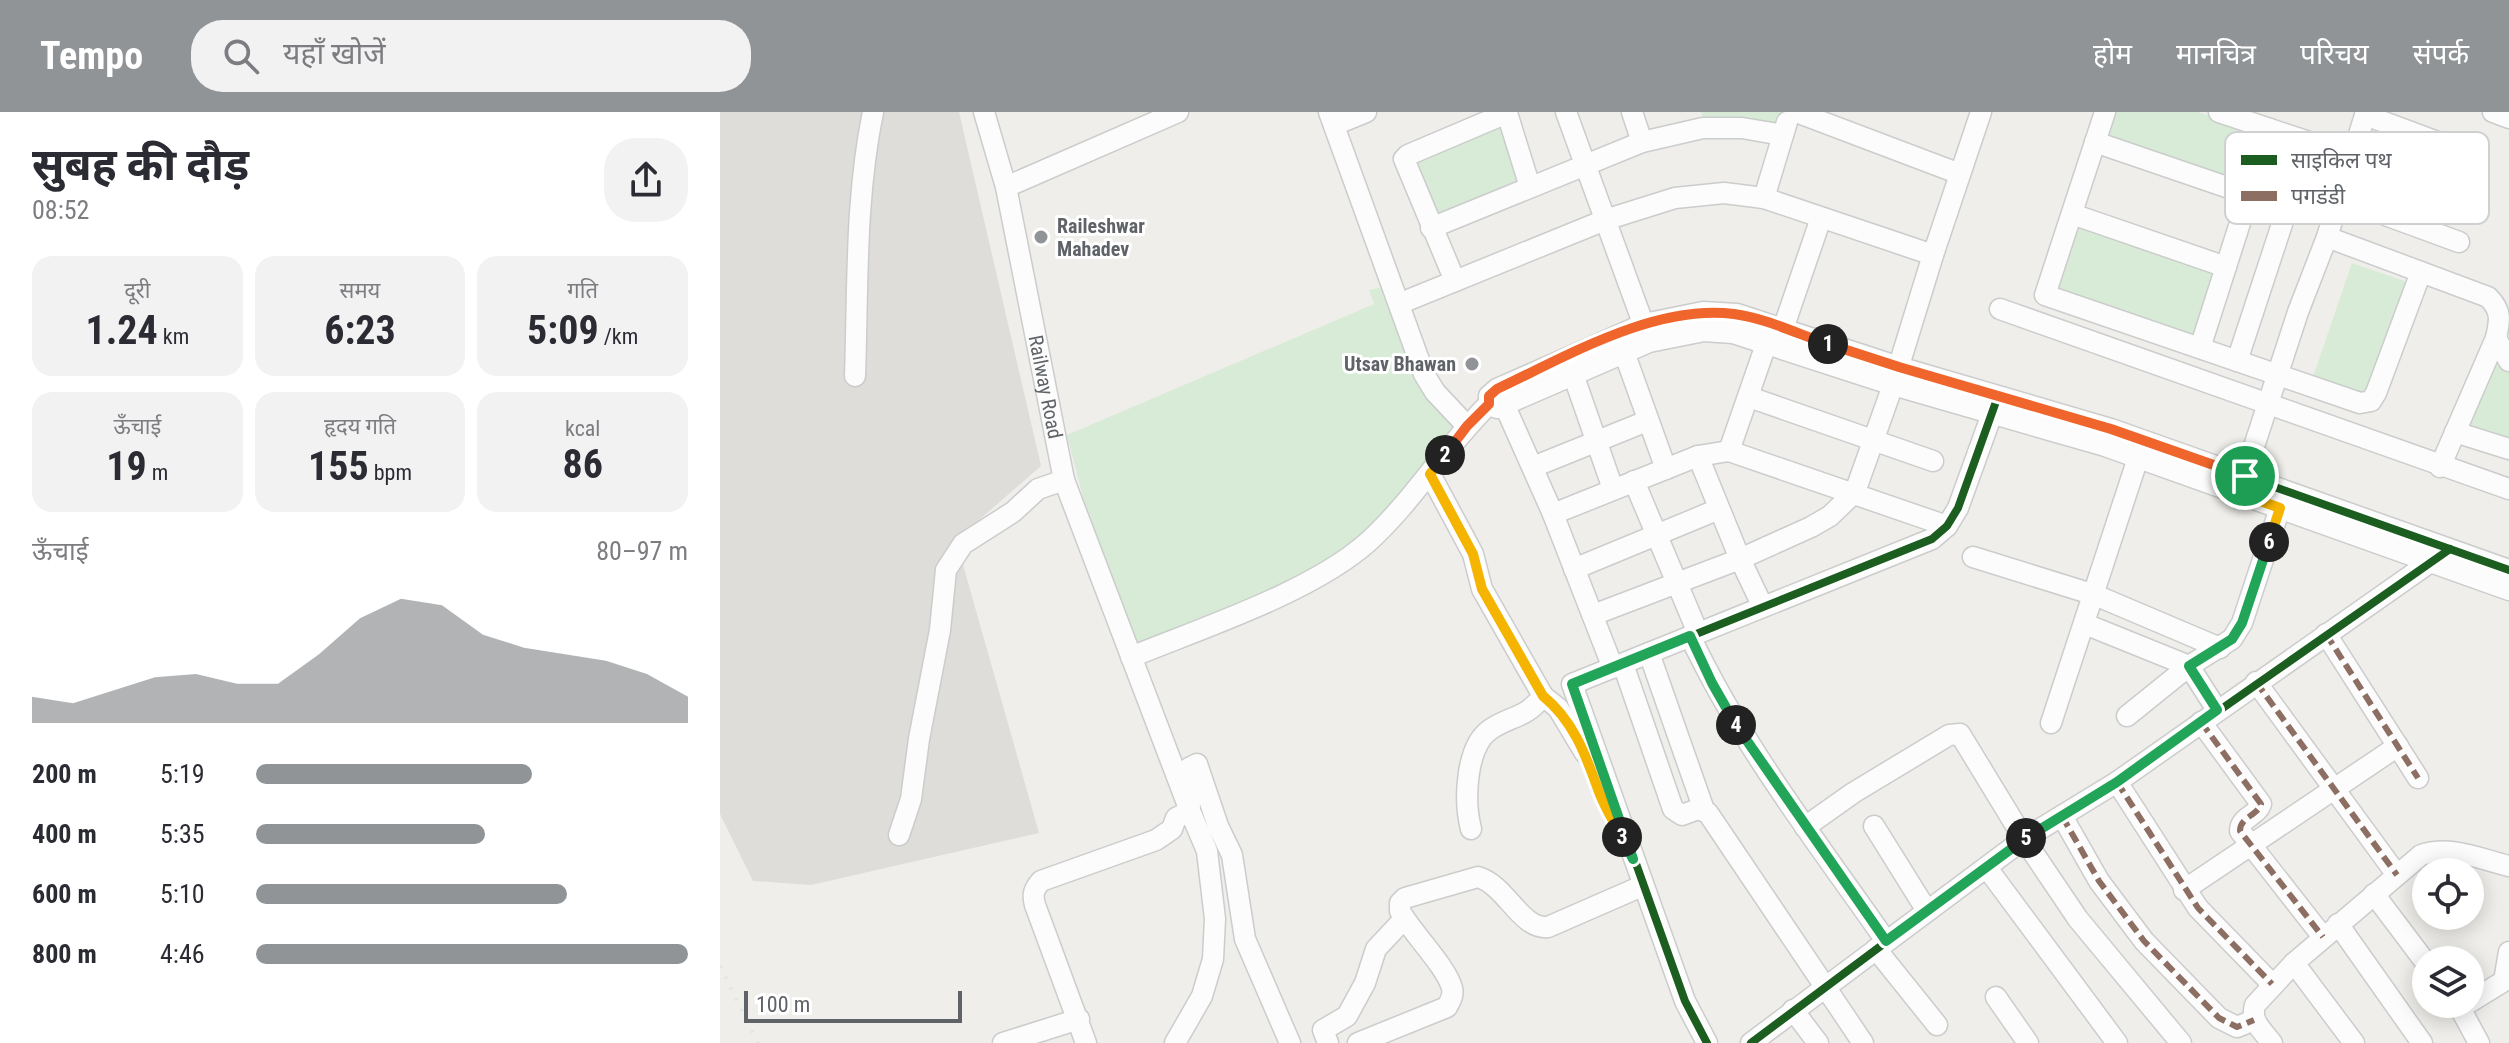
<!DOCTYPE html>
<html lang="hi">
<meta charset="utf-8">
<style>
:root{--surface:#fff;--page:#f2f2f3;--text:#2b2b33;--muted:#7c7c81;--accent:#919496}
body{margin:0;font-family:"Roboto Condensed","Noto Sans Devanagari",sans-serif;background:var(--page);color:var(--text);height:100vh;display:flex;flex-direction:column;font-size:30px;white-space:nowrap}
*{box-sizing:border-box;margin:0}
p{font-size:26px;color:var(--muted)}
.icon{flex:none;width:44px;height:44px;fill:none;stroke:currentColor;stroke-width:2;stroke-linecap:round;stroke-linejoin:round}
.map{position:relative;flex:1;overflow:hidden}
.sheet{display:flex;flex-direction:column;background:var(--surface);width:720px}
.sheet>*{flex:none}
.tools{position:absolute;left:1692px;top:746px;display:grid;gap:16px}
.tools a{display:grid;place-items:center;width:72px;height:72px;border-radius:50%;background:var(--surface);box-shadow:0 4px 20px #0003;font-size:40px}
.scale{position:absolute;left:24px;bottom:20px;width:218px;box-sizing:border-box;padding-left:8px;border:4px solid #5f6368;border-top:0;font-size:22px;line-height:28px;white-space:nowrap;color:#5f6368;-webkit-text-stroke:6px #fff;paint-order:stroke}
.pin{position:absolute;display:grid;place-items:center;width:68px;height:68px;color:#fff;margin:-34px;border:4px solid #fff;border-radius:50%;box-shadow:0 2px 8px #0007}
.km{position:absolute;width:40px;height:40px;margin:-20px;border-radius:50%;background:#222;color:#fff;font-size:22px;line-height:40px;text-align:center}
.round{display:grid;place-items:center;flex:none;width:84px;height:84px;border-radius:32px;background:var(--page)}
.headline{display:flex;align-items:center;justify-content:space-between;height:136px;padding:0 32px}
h1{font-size:44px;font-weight:700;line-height:60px}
.figures{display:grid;grid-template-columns:repeat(3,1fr);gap:12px;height:136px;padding:8px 32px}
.figures div{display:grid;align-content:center;border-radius:20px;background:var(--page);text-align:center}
.figures b{font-size:40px;font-weight:700}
.figures small{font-size:22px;font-weight:400}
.figures p{font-size:22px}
.chart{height:224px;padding:16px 32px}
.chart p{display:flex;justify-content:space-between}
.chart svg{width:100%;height:144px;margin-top:8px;fill:var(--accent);opacity:.7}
ul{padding:0 32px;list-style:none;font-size:26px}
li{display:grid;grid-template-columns:128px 96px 1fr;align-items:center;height:60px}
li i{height:20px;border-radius:10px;background:var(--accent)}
header{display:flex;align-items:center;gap:48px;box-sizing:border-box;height:112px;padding:0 40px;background:var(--accent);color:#fff}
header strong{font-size:38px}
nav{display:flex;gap:44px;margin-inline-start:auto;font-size:28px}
.search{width:560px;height:72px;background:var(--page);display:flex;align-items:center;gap:20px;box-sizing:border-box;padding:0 28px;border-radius:32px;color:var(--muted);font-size:30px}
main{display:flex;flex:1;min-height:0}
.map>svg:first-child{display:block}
</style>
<header>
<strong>Tempo</strong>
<div class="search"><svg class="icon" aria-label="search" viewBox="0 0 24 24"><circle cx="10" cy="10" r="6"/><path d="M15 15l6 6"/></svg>यहाँ खोजें</div>
<nav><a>होम</a><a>मानचित्र</a><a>परिचय</a><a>संपर्क</a></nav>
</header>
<main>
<section class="sheet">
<div class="headline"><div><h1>सुबह की दौड़</h1><p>08:52</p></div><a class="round"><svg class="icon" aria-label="share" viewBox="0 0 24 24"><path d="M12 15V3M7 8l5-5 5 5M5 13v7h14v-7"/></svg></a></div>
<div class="figures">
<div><p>दूरी</p><b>1.24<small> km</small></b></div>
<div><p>समय</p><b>6:23</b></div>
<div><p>गति</p><b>5:09<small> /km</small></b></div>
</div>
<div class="figures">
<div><p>ऊँचाई</p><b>19<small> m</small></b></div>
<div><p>हृदय गति</p><b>155<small> bpm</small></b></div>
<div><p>kcal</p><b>86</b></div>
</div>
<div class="chart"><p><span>ऊँचाई</span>80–97 m</p>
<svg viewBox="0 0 160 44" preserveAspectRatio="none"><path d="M0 44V36L10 38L20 34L30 30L40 29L50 32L60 32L70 23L80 12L90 6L100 8L110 17L120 21L130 23L140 25L150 29L160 36V44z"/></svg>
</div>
<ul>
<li><b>200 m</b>5:19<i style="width:64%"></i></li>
<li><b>400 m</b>5:35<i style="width:53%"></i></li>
<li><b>600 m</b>5:10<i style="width:72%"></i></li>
<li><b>800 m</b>4:46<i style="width:100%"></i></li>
</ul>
</section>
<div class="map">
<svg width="1789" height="931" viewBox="0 0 1789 931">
<rect width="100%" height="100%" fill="#efeeea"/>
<!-- industrial -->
<polygon fill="#dfddda" points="0,0 239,0 321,354 236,428 319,721 91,773 33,769 0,702"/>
<!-- green -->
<g fill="#d8ebd6">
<polygon points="981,0 1067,0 1061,16 986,13"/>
<polygon points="1393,0 1478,0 1540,21 1522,74 1384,27"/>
<polygon points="784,7 803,72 715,108 690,47"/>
<polygon points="1360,111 1497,159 1474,227 1334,181"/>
<polygon points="1632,151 1690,171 1650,285 1593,265"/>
<polygon points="672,173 692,235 743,315 639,431 570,469 421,534 414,533 370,412 347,323 654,192 649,178"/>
<polygon points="1777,234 1789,255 1789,333 1741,318"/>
</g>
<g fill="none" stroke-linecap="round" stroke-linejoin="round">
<defs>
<g id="minor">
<path id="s1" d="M 264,0 L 286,75 L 344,368 L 470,699"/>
<polyline points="609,0 704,262 715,280 747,314"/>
<polyline points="846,0 927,222"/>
<polyline points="912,0 922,30"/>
<polyline points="1076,0 1240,62"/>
<polyline points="1385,0 1325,183 1640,291 1651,289 1656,281 1701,160"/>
<polyline points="1499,0 1631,44 1733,83"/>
<polyline points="1773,0 1789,6"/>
<polyline points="1645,3 1758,45"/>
<polyline points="614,13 646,0"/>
<polyline points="1375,30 1530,83"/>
<polyline points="286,75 458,0"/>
<polyline points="1044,86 1067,10"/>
<polyline points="1619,86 1739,130"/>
<polyline points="1352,102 1506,155"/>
<polyline points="711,116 922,30 983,16 1022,16 1063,23"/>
<path d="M 1607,125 L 1768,185 C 1782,199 1780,208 1776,226 L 1720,355"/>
<polyline points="735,169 684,47 688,43 787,1 810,75"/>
<polyline points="681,191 885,108 955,86 1004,81 1044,86 1213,143"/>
<polyline points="1280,197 1789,377"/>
<polyline points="1063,217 1101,106"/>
<polyline points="1776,226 1789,249"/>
<polyline points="1480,236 1550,17"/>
<polyline points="904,240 946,357"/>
<polyline points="1517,249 1589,30"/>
<polyline points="853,262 893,377"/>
<path d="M 135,264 C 138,176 135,87 153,0"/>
<polyline points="780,283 833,402 893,556"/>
<polyline points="1029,285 1213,349"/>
<polyline points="769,292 769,284 777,277 924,212 983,200 1017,202 1179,255 1391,317 1789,458"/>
<polyline points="769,292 777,296 929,230 984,219 1013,221 1173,273 1385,334 1789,478"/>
<polyline points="1735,320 1789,337"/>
<polyline points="1009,339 1227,414"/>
<polyline points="978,344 1020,447 1043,495"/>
<polyline points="813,355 927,309"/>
<path d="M 710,362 L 753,442 L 762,477 L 823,584 C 805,607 792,603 771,617 C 745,634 744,690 751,717"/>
<polyline points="914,369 978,521"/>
<polyline points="1521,374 1578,200 1607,125 1646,0"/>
<polyline points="833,402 978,344 1009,339 1051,218"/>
<polyline points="1253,445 1375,483 1500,536"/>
<polyline points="854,457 999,397"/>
<polyline points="873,503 1020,447 1091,415 1110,404 1135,380 1173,273 1213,143 1261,0"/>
<polyline points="1365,512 1469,554 1497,598"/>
<polyline points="1606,522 1698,666"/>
<path d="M 970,524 C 1022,634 1097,730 1166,829"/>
<polyline points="929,541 984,698"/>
<path d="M 411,545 C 482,516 592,480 648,430 C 694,388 725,335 769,292"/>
<polyline points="903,552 953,697 962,703 978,697 988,701 1143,931"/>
<polyline points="1536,570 1677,763"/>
<polyline points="823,584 838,596 865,641"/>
<polyline points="1407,604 1469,554 1512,527 1522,511 1560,396"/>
<path d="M 1481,610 L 1541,692 C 1537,704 1520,705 1520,719 L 1603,825"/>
<polyline points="1331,611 1418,346"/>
<polyline points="1397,670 1478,796 1552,872"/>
<polyline points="1342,704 1379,769 1424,829 1499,906 1517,915 1534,908"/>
<polyline points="1154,714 1207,799"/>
<polyline points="1085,715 1133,681 1229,623 1240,622 1304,727 1358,807 1461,931"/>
<polyline points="179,723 191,687 199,627 220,518 226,458 243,432 293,400 318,377 344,368"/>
<polyline points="1267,756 1397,931"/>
<polyline points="1464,778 1678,634"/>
<polyline points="1654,782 1706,851"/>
<polyline points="1618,812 1702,931"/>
<polyline points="1156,837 1217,913"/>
<polyline points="1574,851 1634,931"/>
<polyline points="1276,885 1308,931"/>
<polyline points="1750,890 1784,869 1789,840"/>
<polyline points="1740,896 1759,931"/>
<polyline points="1073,898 1098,931"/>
<polyline points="283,931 359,907"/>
<path d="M 366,931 L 315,793 C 312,782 314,777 321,769 L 436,728 L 452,717 L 456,706 L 470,699"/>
<polyline points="455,931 482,884 493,847 495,807 487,739 470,699 469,656 477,652 498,714 512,743 525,827 570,931"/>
<polyline points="608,931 603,918 627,904 645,871 656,837 684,807"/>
<path d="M 638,931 L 727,895 C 730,889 734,884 732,876 C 726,854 692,821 680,799 L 680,791 L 685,786 L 758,765 C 786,773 801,818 828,815 L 922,774"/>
<polyline points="987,931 965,889 852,572 1212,427 1227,414 1238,396 1277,288"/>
<polyline points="1031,931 1304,727 1397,670 1716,446"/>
<path d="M 1552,931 C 1542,918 1530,909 1535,893 L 1574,851 L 1701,743 C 1730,733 1760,747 1789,754"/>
</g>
</defs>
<!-- minor casing -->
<use href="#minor" stroke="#cbcccc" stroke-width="23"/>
<!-- minor -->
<use href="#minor" stroke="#fdfcfc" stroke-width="20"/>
<!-- rail -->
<polyline stroke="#e4e4e4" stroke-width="4" stroke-dasharray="2 10" stroke-linecap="butt" points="0,854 38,931"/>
<!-- quiet -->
<g stroke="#8d6e63" stroke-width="6" stroke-dasharray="12 6" stroke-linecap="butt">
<polyline points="1606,522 1698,666"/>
<polyline points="1536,570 1677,763"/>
<path d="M 1481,610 L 1541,692 C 1537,704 1520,705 1520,719 L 1603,825"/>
<polyline points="1397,670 1478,796 1552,872"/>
<polyline points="1342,704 1379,769 1424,829 1499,906 1517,915 1534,908"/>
</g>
<defs>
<g id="cycleway">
<polyline points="769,292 769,284 777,277 924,212 983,200 1017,202 1179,255 1391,317 1789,458"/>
<polyline points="987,931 965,889 852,572 1212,427 1227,414 1238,396 1278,284"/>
<polyline points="1031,931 1304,727 1397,670 1730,437"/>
</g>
</defs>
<!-- cycleway casing -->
<use href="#cycleway" stroke="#fff" stroke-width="13"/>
<!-- cycleway -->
<use href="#cycleway" stroke="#1b5e20" stroke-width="8"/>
</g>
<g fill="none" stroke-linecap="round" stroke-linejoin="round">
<defs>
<polyline id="split-1" points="1108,232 1179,255 1391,317 1525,364"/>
<path id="split-2" d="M 725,343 L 747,314 L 769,292 L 769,284 L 777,277 C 847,244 935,192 1014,202 C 1045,206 1078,222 1108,232"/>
<path id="split-3" d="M 725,343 L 710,362 L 753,442 L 762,477 L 823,584 C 854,609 866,644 879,680 C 885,696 894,710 902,725"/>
<polyline id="split-4" points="902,725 913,747 852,572 970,524 992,571 1016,613"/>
<polyline id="split-5" points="1016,613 1166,829 1306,726"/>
<polyline id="split-6" points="1306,726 1397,670 1497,598 1469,554 1512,527 1522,511 1549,430"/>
<polyline id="split-7" points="1525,364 1518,381 1560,396 1549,430"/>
</defs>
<!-- split-1 casing -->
<use href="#split-1" stroke="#fff" stroke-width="16"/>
<!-- split-2 casing -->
<use href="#split-2" stroke="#fff" stroke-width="16"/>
<!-- split-3 casing -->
<use href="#split-3" stroke="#fff" stroke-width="16"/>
<!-- split-4 casing -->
<use href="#split-4" stroke="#fff" stroke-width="16"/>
<!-- split-5 casing -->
<use href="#split-5" stroke="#fff" stroke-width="16"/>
<!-- split-6 casing -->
<use href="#split-6" stroke="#fff" stroke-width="16"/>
<!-- split-7 casing -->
<use href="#split-7" stroke="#fff" stroke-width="16"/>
<!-- split-1 -->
<use href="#split-1" stroke="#f0652b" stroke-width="10"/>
<!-- split-2 -->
<use href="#split-2" stroke="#f0652b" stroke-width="10"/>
<!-- split-3 -->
<use href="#split-3" stroke="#f5b400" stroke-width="10"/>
<!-- split-4 -->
<use href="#split-4" stroke="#22a559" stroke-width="10"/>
<!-- split-5 -->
<use href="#split-5" stroke="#22a559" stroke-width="10"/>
<!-- split-6 -->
<use href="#split-6" stroke="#22a559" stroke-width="10"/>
<!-- split-7 -->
<use href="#split-7" stroke="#f5b400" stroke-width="10"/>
</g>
<!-- markers -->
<g fill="#919496" stroke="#fff" stroke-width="3">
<circle cx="321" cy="125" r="8"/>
<circle cx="752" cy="252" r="8"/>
</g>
<g text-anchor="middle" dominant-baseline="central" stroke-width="6" stroke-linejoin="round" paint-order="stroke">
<!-- poi labels -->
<g font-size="20" font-weight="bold" fill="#5f6368" stroke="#fff" text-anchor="start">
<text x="337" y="114">Raileshwar<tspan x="337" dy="23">Mahadev</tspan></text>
<text x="736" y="252" text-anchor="end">Utsav Bhawan</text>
</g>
<!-- street labels -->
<g font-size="20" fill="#5f6368" stroke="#fff">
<text stroke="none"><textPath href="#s1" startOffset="282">Railway Road</textPath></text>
</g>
</g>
<!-- legend -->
<rect x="1505" y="20" width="264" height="92" rx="12" fill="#fff" stroke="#cfd0d2" stroke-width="2"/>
<rect x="1521" y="43" width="36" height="10" fill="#1b5e20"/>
<rect x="1521" y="79" width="36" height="10" fill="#8d6e63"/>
<g font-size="22" fill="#5f6368">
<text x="1571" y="56">साइकिल पथ</text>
<text x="1571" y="92">पगडंडी</text>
</g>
</svg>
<div class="tools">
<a><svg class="icon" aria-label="locate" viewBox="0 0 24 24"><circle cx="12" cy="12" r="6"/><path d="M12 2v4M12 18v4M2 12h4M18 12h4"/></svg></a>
<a><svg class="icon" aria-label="layers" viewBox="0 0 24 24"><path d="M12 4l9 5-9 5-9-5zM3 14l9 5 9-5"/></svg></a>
</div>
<div class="scale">100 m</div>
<div class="pin" style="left:1525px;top:364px;background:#1e9e55"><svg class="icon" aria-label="arrive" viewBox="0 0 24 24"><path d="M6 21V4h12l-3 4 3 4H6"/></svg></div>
<b class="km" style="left:1108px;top:232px">1</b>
<b class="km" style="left:725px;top:343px">2</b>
<b class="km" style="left:902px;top:725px">3</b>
<b class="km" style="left:1016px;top:613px">4</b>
<b class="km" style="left:1306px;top:726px">5</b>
<b class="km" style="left:1549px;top:430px">6</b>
</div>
</main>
